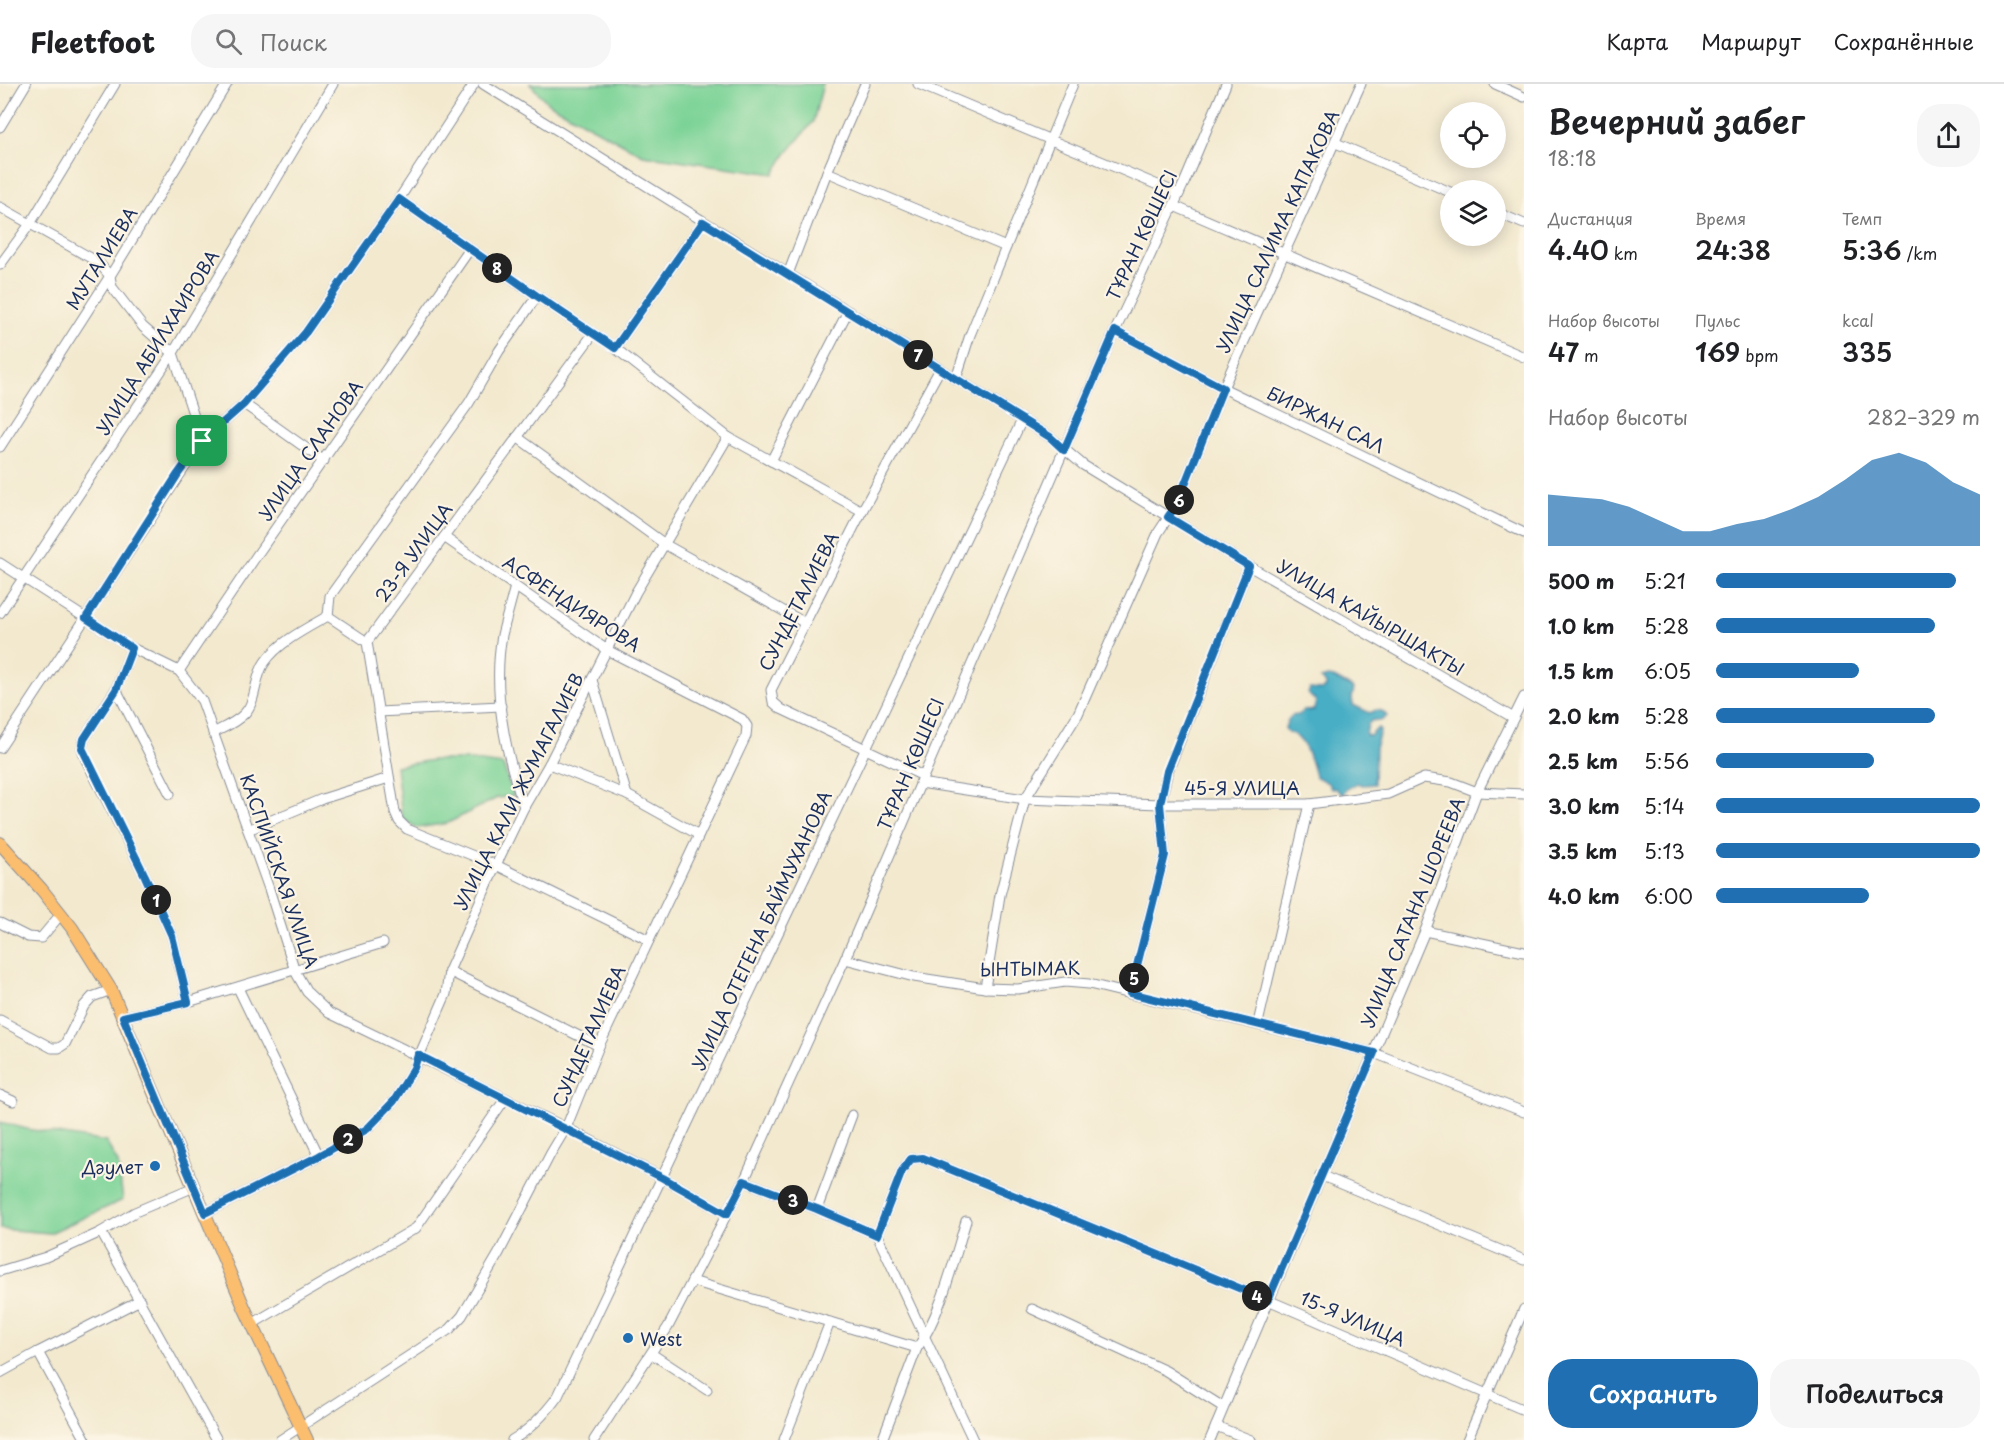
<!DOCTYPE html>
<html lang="ru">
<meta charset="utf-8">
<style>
:root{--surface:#fff;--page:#f6f6f6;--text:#202124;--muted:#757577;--line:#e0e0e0;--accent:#1f6fb2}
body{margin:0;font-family:"Playpen Sans",sans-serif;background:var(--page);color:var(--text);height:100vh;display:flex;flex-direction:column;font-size:22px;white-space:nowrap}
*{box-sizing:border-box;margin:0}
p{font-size:20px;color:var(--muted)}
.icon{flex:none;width:33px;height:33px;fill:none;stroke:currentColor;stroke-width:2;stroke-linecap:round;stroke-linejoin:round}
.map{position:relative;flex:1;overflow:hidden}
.sheet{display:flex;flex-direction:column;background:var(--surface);width:480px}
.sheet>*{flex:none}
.fabs{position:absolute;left:1440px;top:18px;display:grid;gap:12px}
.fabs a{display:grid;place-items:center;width:66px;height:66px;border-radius:50%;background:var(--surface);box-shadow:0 3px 15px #0003;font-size:30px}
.pin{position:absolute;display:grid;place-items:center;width:51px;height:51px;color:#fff;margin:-26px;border-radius:12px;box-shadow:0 3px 9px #0006}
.km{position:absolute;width:30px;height:30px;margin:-15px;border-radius:50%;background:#222;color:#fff;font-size:16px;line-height:30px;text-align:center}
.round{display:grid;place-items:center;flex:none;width:63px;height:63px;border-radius:24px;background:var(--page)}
.head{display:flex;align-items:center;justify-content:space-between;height:102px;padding:0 24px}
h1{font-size:33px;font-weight:600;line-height:45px}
.metrics{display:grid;grid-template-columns:repeat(3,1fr);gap:9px;height:102px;padding:6px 24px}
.metrics div{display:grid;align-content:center}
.metrics b{font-size:26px;font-weight:600}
.metrics small{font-size:16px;font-weight:400}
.metrics p{font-size:16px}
.chart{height:168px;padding:12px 24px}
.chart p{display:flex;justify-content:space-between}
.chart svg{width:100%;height:108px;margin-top:6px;fill:var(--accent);opacity:.7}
.cta{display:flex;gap:12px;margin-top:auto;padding:12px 24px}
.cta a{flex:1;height:69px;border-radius:24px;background:var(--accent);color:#fff;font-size:24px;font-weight:600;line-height:69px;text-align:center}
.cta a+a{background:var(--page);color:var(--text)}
ul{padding:0 24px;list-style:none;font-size:20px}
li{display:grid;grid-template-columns:96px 72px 1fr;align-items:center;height:45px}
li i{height:15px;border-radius:8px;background:var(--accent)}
header{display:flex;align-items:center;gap:36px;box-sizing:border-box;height:84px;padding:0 30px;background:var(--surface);border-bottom:2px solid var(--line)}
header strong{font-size:28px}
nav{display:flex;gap:33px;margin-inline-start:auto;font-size:21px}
.search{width:420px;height:54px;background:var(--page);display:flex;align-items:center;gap:15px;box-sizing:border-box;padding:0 21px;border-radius:24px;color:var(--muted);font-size:22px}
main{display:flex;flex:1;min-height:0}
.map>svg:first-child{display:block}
</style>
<header>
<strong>Fleetfoot</strong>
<div class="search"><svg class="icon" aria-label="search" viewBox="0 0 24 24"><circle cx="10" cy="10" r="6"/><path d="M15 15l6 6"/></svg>Поиск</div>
<nav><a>Карта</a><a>Маршрут</a><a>Сохранённые</a></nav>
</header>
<main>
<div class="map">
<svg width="1524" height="1356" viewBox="0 0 1524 1356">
<rect width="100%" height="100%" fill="#fcf5e5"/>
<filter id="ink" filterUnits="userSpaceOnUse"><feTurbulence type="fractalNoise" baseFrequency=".0167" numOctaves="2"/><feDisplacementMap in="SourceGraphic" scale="12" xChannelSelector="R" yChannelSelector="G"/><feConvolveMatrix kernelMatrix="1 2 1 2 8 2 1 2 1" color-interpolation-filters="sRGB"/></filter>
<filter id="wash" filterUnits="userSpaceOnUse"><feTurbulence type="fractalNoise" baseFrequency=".008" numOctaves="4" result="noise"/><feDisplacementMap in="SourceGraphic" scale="24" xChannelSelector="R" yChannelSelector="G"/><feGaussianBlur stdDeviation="1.35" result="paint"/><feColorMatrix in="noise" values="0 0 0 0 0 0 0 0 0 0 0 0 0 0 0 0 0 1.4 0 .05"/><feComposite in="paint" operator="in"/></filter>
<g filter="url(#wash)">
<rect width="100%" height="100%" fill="#f3e9cf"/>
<!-- green -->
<g fill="#7cd397" stroke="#4c817a" stroke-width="1.5">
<polygon points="530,0 823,0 813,38 786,70 774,90 643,71 548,19"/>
<polygon points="433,676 466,676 503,681 514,712 497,714 448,739 417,744 402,734 396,682"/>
<polygon points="0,1038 27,1045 106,1058 118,1079 123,1116 50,1149 0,1145"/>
</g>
<!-- water -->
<path fill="#46aec5" stroke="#306e92" stroke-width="1.5" d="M 1328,593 L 1334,594 L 1354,605 L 1352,614 L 1353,621 L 1370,629 L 1376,626 L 1382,627 L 1387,632 C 1382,637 1380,638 1373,636 L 1368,640 L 1366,651 L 1370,652 L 1378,644 L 1380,647 L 1375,664 L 1374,700 L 1362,701 L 1357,699 L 1345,706 L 1343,711 L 1335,704 L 1331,704 L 1328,699 L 1315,692 C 1311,677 1305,652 1288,648 L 1285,644 C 1288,635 1289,631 1299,631 L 1303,627 L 1314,626 L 1316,617 L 1308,610 L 1310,605 L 1322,606 L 1326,604 L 1326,600 L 1321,595 Z"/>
</g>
<g filter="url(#ink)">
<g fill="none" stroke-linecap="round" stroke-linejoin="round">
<defs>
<g id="minor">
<polyline points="483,0 1050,353 1083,381 1249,482 1512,633"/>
<polyline points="918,0 1179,110"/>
<polyline points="1495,0 1524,13"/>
<polyline points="0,43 26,0"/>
<polyline points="1336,59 1450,108"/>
<polyline points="827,88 1006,163"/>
<polyline points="399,115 537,212 615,264 728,353 862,427"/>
<polyline points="1174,122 1524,273"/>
<polyline points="0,123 98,178 110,192 112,203 143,243 173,269 202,357"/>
<polyline points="1496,128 1524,140"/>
<polyline points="0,181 30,140 115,0"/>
<polyline points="788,190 827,88 865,0"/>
<polyline points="1115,247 1223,304 1524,449"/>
<polyline points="593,250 367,558 395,728 399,737 407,745 496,781 649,856"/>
<polyline points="615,264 703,138"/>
<polyline points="956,295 970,251 1073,0"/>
<polyline points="244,320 324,377"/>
<polyline points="517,353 666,461 805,539"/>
<polyline points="0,363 110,192 227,0"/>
<polyline points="771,377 848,227"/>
<polyline points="0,479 132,564 179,587 202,617 269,805 295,887 307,908 329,929 566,1044 663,1094 727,1130"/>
<path d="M 515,502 C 511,518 506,535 502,551 C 492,607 506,671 524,723"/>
<polyline points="0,529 173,269 333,0"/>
<polyline points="328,532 330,512 469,319 499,267 537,212"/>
<polyline points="132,564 116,605 170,710"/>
<polyline points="179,587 257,471 470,165"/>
<polyline points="592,596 627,711"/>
<polyline points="116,605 84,655 82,664 85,674 145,792 172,852 188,918"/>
<polyline points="378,628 501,622"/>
<path d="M 213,649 C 223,644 237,638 245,629 C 257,616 254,593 265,578 C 279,558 307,544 328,532 L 367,558"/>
<polyline points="0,664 202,357 244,320 306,248 399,115 474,0"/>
<polyline points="549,680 627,711 699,751"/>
<polyline points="923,692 781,625 773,618 771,606 862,427 940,285"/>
<polyline points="920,699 1025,715 1160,720 1309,720 1388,710 1424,694 1451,698 1477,708 1524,710"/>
<polyline points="248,746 322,715 389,694"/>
<polyline points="0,839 28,853 41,854 61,830"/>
<polyline points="1425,847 1524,868"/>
<polyline points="845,875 914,893 985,904 1018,905 1065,898 1089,900 1374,969 1524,1028"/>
<polyline points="449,887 599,962"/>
<polyline points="238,904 319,1072"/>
<polyline points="985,904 1000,811 1025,715 1078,630 1158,449 1177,420 1223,304 1361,0"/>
<polyline points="1130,909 1165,771 1160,720 1168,687 1249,482"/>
<polyline points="123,933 188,918 383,859"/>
<polyline points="0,936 52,964 59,964 65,960 84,922 92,913 111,906"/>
<polyline points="1258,939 1309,720"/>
<polyline points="0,1011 13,1017"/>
<polyline points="1320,1091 1524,1176"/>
<polyline points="744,1097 817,1125 877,1151 902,1087 911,1075 923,1074 1268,1216 1524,1326"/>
<polyline points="817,1125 852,1031"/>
<polyline points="205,1129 319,1072 367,1045 394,1017 414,984 446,910 449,887 496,781 524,723 549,680 636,508 728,353"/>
<polyline points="101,1148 217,1356"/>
<polyline points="877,1151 973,1356"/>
<polyline points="0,1187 46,1173 101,1148 135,1128 194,1103"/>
<polyline points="692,1197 917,1264"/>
<polyline points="1032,1225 1166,1287 1223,1323"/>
<polyline points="252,1240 416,1144 505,1015"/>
<polyline points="38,1268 86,1356"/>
<polyline points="652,1270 707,1306"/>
<polyline points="0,1289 38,1268 140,1216"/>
<polyline points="1216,1342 1251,1356"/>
<polyline points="280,1356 450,1245 462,1232 499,1169 551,1069 566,1044 599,962 746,652 747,642 742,635 607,566 444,453"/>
<path d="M 512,1356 C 531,1345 545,1330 558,1312 L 1022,336"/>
<polyline points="594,1356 668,1243 744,1097 845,875 1115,247 1185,97 1226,0"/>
<polyline points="784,1356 830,1238"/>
<path d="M 882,1356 L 917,1264 C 940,1234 954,1175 966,1137"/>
<polyline points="1210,1356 1425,847 1477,708 1524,613"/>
<polyline points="1467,1356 1524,1225"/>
</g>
<polyline id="major" points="0,759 42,806 72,844 111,906 244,1223 307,1356"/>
</defs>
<!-- minor casing -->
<use href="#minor" stroke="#878c96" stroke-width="11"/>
<!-- major casing -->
<use href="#major" stroke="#878c96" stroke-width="14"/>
<!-- minor -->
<use href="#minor" stroke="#fff" stroke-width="9"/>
<!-- major -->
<use href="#major" stroke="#fbbd6e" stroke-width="12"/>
</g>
</g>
<g fill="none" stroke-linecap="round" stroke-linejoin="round" filter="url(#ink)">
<defs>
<polygon id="route" points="399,115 537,212 615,264 703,138 1050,353 1064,366 1115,247 1223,304 1177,420 1168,433 1249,482 1167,687 1160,720 1165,771 1130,909 1374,969 1268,1216 923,1074 911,1075 902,1087 877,1151 817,1125 744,1097 727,1130 663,1094 418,971 414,984 394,1017 367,1045 319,1072 205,1129 123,933 188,918 172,852 145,792 82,664 84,655 116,606 132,564 86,534 178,390 202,357 244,320 306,248"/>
</defs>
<!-- route casing -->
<use href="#route" stroke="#fff" stroke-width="12"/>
<!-- route -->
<use href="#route" stroke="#1f6fb2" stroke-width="8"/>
</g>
<!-- markers -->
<g fill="#1f6fb2" stroke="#fcf5e5" stroke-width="2">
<circle cx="155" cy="1082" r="6"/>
<circle cx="628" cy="1254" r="6"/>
</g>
<g text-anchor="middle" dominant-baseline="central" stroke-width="4.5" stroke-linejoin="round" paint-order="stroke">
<!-- street labels -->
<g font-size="18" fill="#1b2f5e" stroke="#fcf5e5">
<text transform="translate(1277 147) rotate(-65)">УЛИЦА САЛИМА КАПАКОВА</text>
<text transform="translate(1141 151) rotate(-65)">ТҰРАН КӨШЕСІ</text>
<text transform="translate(101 174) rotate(-58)">МУТАЛИЕВА</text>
<text transform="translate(157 258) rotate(-58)">УЛИЦА АБИЛХАИРОВА</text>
<text transform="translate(1326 335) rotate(26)">БИРЖАН САЛ</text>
<text transform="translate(310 366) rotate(-55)">УЛИЦА СЛАНОВА</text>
<text transform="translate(413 468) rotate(-54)">23-Я УЛИЦА</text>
<text transform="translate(798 517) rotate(-63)">СУНДЕТАЛИЕВА</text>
<text transform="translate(572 519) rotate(33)">АСФЕНДИЯРОВА</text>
<text transform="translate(1371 533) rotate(30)">УЛИЦА КАЙЫРШАКТЫ</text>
<text transform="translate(910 680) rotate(-67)">ТҰРАН КӨШЕСІ</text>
<text x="1242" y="703">45-Я УЛИЦА</text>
<text transform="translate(518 707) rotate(-63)">УЛИЦА КАЛИ ЖУМАГАЛИЕВ</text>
<text transform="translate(280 787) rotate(71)">КАСПИЙСКАЯ УЛИЦА</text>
<text transform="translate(1412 828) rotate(-68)">УЛИЦА САТАНА ШОРЕЕВА</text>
<text transform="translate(761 846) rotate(-65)">УЛИЦА ОТЕГЕНА БАЙМУХАНОВА</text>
<text transform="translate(1030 884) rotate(-1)">ЫНТЫМАК</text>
<text transform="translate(588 952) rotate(-66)">СУНДЕТАЛИЕВА</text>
<text transform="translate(1353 1234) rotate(23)">15-Я УЛИЦА</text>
</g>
<!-- poi labels -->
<g font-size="18" fill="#1b2f5e" stroke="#fcf5e5" text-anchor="end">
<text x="143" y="1082">Дәулет</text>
<text x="640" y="1254" text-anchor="start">West</text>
</g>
</g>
</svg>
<div class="fabs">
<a><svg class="icon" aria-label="locate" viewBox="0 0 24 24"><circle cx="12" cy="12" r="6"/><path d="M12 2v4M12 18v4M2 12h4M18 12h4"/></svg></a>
<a><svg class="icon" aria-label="layers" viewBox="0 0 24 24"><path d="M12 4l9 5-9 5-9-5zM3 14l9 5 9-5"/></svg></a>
</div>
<div class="pin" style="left:202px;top:357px;background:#1e9e55"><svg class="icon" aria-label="arrive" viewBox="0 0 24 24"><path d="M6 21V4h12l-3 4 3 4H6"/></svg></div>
<b class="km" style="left:156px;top:816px">1</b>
<b class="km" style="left:348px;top:1055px">2</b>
<b class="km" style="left:793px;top:1116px">3</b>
<b class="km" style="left:1257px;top:1212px">4</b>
<b class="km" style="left:1134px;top:894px">5</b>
<b class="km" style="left:1179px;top:416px">6</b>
<b class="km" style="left:918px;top:271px">7</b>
<b class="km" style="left:497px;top:184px">8</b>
</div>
<section class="sheet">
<div class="head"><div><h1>Вечерний забег</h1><p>18:18</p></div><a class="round"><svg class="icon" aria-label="share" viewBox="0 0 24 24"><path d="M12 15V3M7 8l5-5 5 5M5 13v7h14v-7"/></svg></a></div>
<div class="metrics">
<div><p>Дистанция</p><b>4.40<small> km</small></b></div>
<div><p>Время</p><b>24:38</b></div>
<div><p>Темп</p><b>5:36<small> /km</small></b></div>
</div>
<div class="metrics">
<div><p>Набор высоты</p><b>47<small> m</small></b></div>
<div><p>Пульс</p><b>169<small> bpm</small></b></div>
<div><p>kcal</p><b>335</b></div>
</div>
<div class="chart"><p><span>Набор высоты</span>282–329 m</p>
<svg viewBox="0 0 160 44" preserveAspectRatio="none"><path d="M0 44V23L10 24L20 25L30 28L40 33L50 38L60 38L70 35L80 33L90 29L100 24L110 17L120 9L130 6L140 10L150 18L160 23V44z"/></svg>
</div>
<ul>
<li><b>500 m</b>5:21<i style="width:91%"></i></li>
<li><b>1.0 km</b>5:28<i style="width:83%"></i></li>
<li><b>1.5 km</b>6:05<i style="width:54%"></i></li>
<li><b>2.0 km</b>5:28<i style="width:83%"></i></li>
<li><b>2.5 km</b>5:56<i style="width:60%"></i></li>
<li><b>3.0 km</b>5:14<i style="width:100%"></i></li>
<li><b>3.5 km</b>5:13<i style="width:100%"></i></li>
<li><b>4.0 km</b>6:00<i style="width:58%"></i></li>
</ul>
<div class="cta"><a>Сохранить</a><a>Поделиться</a></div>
</section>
</main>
